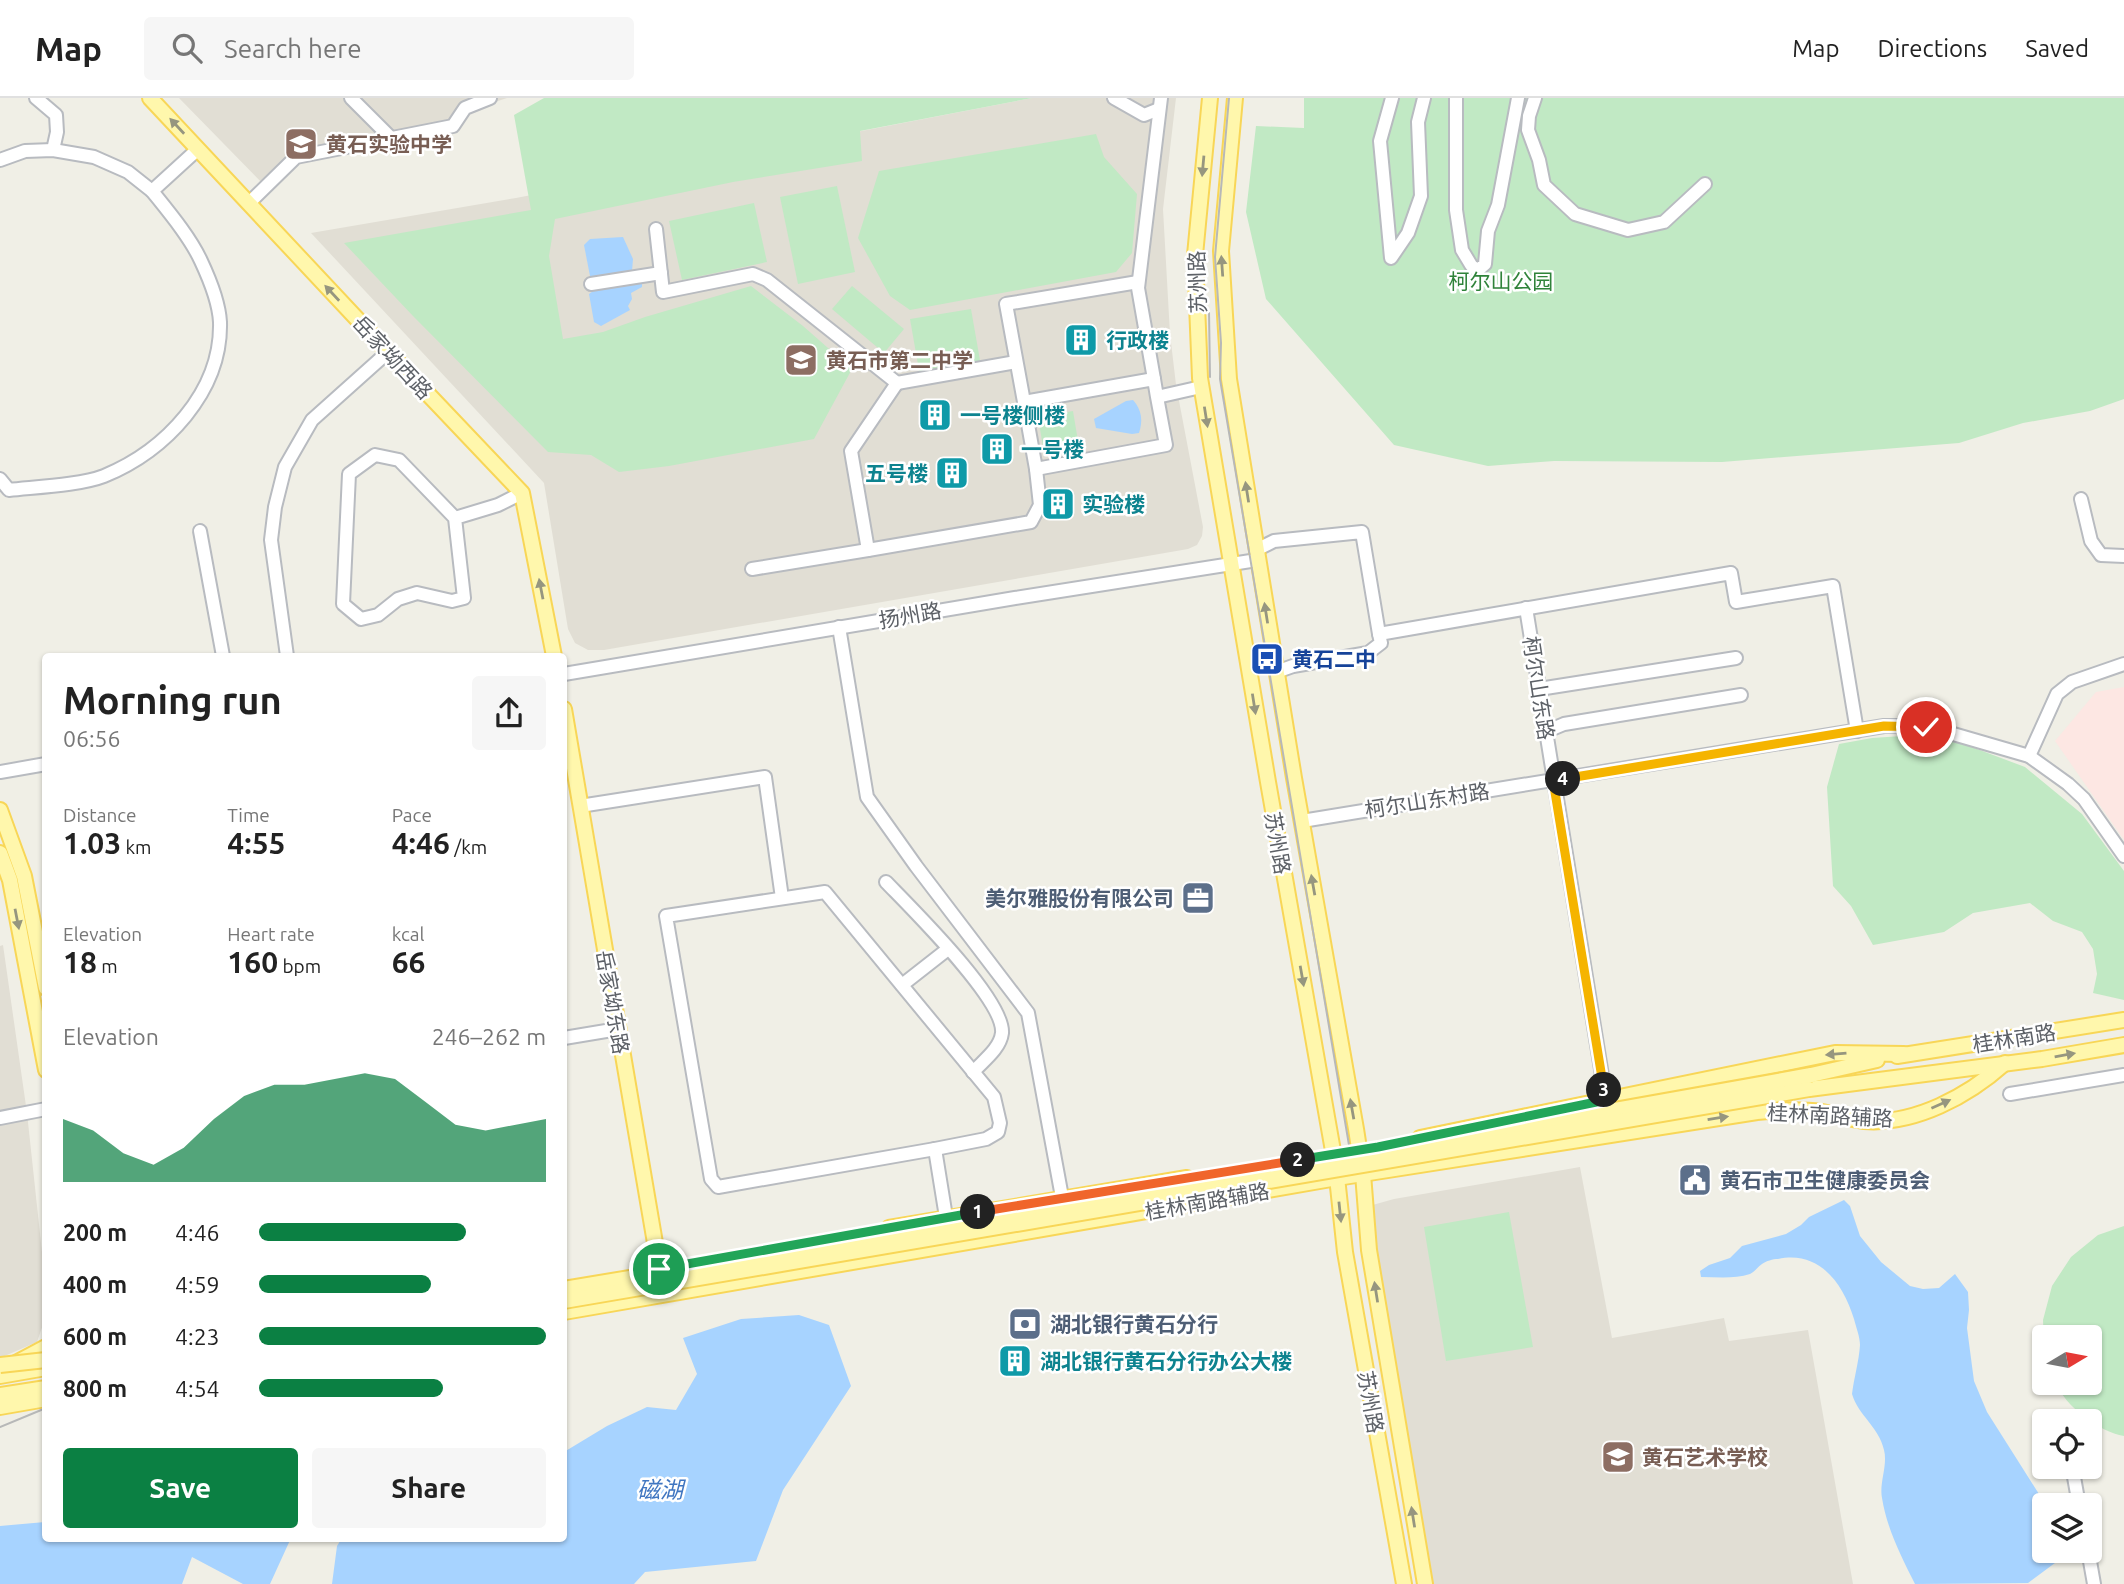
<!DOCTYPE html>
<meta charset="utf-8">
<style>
:root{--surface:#fff;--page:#f6f6f6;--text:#222;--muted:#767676;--line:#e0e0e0;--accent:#0b8043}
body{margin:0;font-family:Ubuntu,"Noto Sans SC",sans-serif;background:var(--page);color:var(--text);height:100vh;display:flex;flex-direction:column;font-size:26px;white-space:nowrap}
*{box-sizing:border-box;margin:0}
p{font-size:23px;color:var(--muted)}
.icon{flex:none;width:38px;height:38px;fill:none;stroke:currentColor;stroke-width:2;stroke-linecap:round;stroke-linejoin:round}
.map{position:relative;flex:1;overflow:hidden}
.panel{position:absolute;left:42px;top:555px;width:525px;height:889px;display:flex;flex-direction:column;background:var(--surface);border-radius:7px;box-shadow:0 2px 5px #0004}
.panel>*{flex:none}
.needle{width:46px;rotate:80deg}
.controls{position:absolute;left:2032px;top:1227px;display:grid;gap:14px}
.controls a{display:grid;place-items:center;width:70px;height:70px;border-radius:7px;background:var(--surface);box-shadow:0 2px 5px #0004;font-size:35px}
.pin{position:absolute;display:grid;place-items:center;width:60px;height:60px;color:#fff;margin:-30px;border:4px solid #fff;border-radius:50%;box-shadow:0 2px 7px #0007}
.km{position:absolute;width:35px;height:35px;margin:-18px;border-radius:50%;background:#222;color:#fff;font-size:19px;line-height:35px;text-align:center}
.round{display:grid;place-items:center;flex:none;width:74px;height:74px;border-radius:7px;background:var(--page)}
.head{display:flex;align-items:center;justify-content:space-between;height:119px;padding:0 21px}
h1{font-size:38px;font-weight:700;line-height:52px}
.figures{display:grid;grid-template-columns:repeat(3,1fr);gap:10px;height:119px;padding:7px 21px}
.figures div{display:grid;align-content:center}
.figures b{font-size:30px;font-weight:700}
.figures small{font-size:19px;font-weight:400}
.figures p{font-size:19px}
.chart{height:196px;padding:14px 21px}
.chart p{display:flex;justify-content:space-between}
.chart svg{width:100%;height:126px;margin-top:7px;fill:var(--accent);opacity:.7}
.button{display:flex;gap:14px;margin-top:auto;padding:14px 21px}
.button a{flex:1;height:80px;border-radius:7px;background:var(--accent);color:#fff;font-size:28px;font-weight:700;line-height:80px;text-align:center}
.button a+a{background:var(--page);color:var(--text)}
ul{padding:0 21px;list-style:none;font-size:23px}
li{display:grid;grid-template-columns:112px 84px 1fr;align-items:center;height:52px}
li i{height:18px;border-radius:9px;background:var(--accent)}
header{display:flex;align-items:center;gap:42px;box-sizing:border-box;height:98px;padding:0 35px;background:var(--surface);border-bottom:2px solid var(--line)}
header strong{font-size:33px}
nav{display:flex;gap:38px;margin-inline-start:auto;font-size:24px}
.search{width:490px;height:63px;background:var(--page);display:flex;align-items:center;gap:18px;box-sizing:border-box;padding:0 24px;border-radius:7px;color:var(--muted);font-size:26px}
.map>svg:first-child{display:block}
</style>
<header>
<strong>Map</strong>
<div class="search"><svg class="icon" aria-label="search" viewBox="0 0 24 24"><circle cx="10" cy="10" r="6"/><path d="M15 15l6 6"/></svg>Search here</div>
<nav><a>Map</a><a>Directions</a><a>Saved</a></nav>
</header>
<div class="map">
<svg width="2124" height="1486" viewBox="0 0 2124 1486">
<rect width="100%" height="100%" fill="#f0efe6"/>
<!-- education -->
<g fill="#e1ded4">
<polygon points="179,0 507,0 471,12 458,30 299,61 268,91"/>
<polygon points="1032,0 1176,0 1163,111 1170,236 1176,287 1203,429 1202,438 1197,447 1188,451 604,552 588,552 575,545 568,531 544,385 311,135 516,100"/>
<polygon points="3,847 27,1015 45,1182 46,1218 37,1244 0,1260 0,848"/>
<polygon points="1580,1069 1612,1240 1724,1220 1729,1243 1808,1232 1853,1486 1427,1486 1369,1108 1394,1101"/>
</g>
<!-- medical -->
<polygon fill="#fde7e3" points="2124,589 2124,742 2055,643 2096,594"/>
<!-- green -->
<g fill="#c1e9c4">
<polygon points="544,0 1032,0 860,33 862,63 733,84 555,121 549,158 563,241 603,234 645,219 751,188 803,228 852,271 814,341 669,368 619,374 591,357 548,354 413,218 344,145 531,112 514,17"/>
<polygon points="1304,0 2124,0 2124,301 2090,313 2023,325 1959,345 1722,364 1554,363 1488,368 1394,347 1266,201 1246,114 1256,28 1304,30"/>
<polygon points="1096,36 1104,59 1137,96 1132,155 1116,174 910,212 890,198 858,140 879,73"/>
<polygon points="837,88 855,174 798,186 780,99"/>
<polygon points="754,105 767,164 682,182 669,123"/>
<polygon points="852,188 904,231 884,255 832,211"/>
<polygon points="971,211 981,268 920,278 910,221"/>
<polygon points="1073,313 1078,343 1043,349 1038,319"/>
<polygon points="1902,638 1961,645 2025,669 2082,716 2124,773 2124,902 2093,895 2097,876 2093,851 2082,834 2053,823 2030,805 1973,815 1944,834 1873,847 1851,808 1833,788 1827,689 1839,646 1872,640"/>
<polygon points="1509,1114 1533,1249 1446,1263 1424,1129"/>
<path d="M 2124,1128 L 2124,1338 C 2099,1334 2065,1308 2056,1285 L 2090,1284 L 2090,1239 L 2044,1239 L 2044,1247 L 2043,1222 L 2052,1188 L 2071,1159 L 2098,1137 Z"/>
</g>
<!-- water -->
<g fill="#a7d3ff">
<polygon points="623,139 633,161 632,173 595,180 590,178 584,147 590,141"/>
<polygon points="642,184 642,189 631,195 632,201 628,208 630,212 601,228 594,224 589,196 596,191"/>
<path d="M 1133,302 C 1142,312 1143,323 1139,335 L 1132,336 L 1096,330 L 1094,321 L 1126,303 Z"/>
<path d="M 1844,1102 L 1850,1108 L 1860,1138 L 1881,1164 L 1910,1188 L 1923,1191 L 1939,1190 L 1955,1176 L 1968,1194 L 1969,1212 L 1967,1230 L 1974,1283 L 1987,1314 L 2044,1404 L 2044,1452 L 2057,1453 L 2059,1462 L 2028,1485 L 1915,1486 C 1901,1458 1887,1431 1882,1400 C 1879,1385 1888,1367 1884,1352 C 1879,1329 1858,1317 1852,1296 C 1854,1280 1859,1263 1860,1247 C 1860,1239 1856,1229 1854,1221 C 1843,1185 1819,1152 1778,1161 C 1773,1161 1766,1163 1762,1166 C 1757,1169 1756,1173 1750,1176 C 1735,1181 1717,1179 1701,1179 L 1700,1173 L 1709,1167 L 1730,1160 L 1742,1148 L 1786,1136 L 1801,1127 L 1809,1119 Z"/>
<polygon points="799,1217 829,1227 851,1288 783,1392 756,1463 645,1474 634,1486 332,1486 337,1448 342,1440 564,1440 564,1354 607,1328 647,1309 676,1312 697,1276 683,1240 741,1221"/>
<polygon points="45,1424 46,1440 291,1440 270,1486 243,1486 192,1459 182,1486 0,1486 0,1428"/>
</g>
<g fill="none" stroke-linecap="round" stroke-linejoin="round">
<defs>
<g id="minor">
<polyline points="36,0 56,17 57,34 53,52"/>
<polyline points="351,0 391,40"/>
<polyline points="1114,0 1144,17 1159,11"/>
<polyline points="1392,0 1380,43 1391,160 1408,135 1421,98 1418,24 1424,0"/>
<polyline points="1456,0 1456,112 1462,152 1471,167 1477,173 1485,166 1488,133 1498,107 1518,0"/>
<polyline points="1535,0 1529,18 1528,32 1539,62 1544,87 1575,116 1628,132 1664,124 1705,86"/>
<polyline points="0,62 25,53 53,52 94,59 128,74 152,93"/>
<polyline points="249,105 296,59 453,28 465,10 490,0"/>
<polyline points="656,131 663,194 753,176 767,182 897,285 1016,264"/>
<polyline points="591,186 661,175"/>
<polyline points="1154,281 1138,190 1161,0"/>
<polyline points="897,285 851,353 868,452 1031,424 1040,407 1036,371"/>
<polyline points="1157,299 1166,347 1036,371 1024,304 1154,281 1157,299 1201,289"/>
<polyline points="1024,304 1006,206 1138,184"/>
<path d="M 0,381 L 9,392 C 36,389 81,387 104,378 C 165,353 222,294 220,224 C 219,205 209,180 201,163 C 190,139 168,113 152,93 L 198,51"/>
<polyline points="2081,401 2091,443 2101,457 2124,458"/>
<polyline points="455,420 464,500 452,503 417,495 398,501 378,517 361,521 343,506 349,376 375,357 399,362 455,420 498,407 522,395"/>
<polyline points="200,433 223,558"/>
<polyline points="1256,452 1274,443 1362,434 1379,536"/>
<polyline points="752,471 868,452"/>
<polyline points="1526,510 1606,1002"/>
<polyline points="839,529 867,699 916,768 1028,915 1062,1099"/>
<polyline points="287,558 271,442 275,409 285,369 312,322 388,254"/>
<polyline points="1276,574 1293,568 1368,555 1381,545 1379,536 1731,475 1736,504 1833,488 1857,633"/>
<polyline points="564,576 1015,500 1257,462"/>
<polyline points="1539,591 1736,560"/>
<polyline points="1545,634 1564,626 1741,597"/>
<polyline points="2029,658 2057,596 2072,584 2124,566"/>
<polyline points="0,674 46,666"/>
<polyline points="580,708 765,679 782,800"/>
<polyline points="1302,723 1884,628 1910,628 1936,631 2029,658 2068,686 2084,701 2124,758"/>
<path d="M 886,784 C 910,809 1005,902 1002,935 C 1000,951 983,963 973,974"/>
<polygon points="825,794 994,999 1000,1025 998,1034 986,1041 935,1051 718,1089 711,1081 666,818"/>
<polyline points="902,887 948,851"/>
<polyline points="564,940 618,931"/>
<polyline points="2010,996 2124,977"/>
<polyline points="0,1020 46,1011"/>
<polyline points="935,1051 946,1119"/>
<polyline points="2072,1368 2079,1407"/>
<polyline points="2088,1452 2094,1486"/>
</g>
<g id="major">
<polyline points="150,0 388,254 522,395 554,558"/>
<polyline points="1210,0 1195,157 1200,280 1268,684 1336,1070 1345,1154 1404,1486"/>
<polyline points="1235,0 1221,153 1229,281 1294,680 1356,1031 1363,1076 1369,1152 1425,1486"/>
<polyline points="564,611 662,1186"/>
<polyline points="0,712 24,778 46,890"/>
<polyline points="0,755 10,782 46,972"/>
<polyline points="1897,958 2124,922"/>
<polyline points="1811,977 1877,962"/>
<polyline points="1809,991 2042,961 2124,947"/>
<polyline points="1420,1040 1835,955 1904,956"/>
<polyline points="889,1130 1187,1080"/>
<path d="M 564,1214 L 1337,1080 L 1757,1014 C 1779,1012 1800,1011 1822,1014 C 1836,1017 1850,1021 1864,1023 C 1915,1027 1968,998 2005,965"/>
<polyline points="16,1265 46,1249"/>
<polyline points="0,1278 46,1270"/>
<polyline points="0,1297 46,1290"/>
<polyline points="0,1309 46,1301"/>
</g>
</defs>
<!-- minor casing -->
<use href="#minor" stroke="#b8bbc0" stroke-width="16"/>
<!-- major casing -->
<use href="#major" stroke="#f8d657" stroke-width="18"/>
<!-- minor -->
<use href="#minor" stroke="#fff" stroke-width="12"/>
<!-- major -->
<use href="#major" stroke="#fff7ac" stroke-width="14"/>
<!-- tram -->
<g stroke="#b7b8b8" stroke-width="2">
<polyline points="1209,213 1210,279"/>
<polyline points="564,1202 1325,1072 1341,1069 1348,1064 1350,1053 1220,281 1221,245 1215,159 1229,0"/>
<polyline points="0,1329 46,1310"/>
</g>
<defs>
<g id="major-bridge">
<polyline points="564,1191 1350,1059 1811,977"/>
<polyline points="564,1203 1809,991"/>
<polyline points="0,1267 46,1262"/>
</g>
</defs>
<!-- major-bridge casing -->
<use href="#major-bridge" stroke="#f8d657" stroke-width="18" stroke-linecap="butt"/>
<!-- major-bridge -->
<use href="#major-bridge" stroke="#fff7ac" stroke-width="14"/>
</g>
<!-- one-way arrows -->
<defs><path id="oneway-solid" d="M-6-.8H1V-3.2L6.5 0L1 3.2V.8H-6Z" transform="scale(1.75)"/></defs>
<g fill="#96967f">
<use href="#oneway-solid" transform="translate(177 28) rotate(-133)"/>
<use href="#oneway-solid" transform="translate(1203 68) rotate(95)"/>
<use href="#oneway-solid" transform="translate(1222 168) rotate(-94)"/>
<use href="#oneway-solid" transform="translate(332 195) rotate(-133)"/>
<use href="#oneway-solid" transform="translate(1206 319) rotate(81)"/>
<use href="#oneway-solid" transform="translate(1247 394) rotate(-99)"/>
<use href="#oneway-solid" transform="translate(541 491) rotate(-101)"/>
<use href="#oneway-solid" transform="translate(1266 515) rotate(-99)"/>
<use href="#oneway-solid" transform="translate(1254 606) rotate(81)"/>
<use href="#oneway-solid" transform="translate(1313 787) rotate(-100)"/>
<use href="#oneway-solid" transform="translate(17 821) rotate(79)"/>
<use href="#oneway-solid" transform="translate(1302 878) rotate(80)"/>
<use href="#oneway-solid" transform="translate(1836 956) rotate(175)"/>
<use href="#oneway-solid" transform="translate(2065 957) rotate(-10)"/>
<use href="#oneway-solid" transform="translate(1941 1006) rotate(-24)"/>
<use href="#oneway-solid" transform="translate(1352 1011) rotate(-100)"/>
<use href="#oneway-solid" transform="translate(1718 1020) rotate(-9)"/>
<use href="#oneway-solid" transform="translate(1340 1114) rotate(84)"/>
<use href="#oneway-solid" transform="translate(1376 1194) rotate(-99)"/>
<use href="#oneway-solid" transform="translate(1413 1419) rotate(-99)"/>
</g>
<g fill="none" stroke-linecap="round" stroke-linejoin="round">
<defs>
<polyline id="split-1" points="659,1171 978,1114"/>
<polyline id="split-2" points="978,1114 1298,1062"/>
<polyline id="split-3" points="1298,1062 1378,1049 1606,1002 1604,992"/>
<polyline id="split-4" points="1563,681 1553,682 1604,992"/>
<polyline id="split-5" points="1563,681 1884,628 1926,629"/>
</defs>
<!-- split-1 casing -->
<use href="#split-1" stroke="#fff" stroke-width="14"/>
<!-- split-2 casing -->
<use href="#split-2" stroke="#fff" stroke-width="14"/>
<!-- split-3 casing -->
<use href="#split-3" stroke="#fff" stroke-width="14"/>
<!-- split-4 casing -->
<use href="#split-4" stroke="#fff" stroke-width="14"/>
<!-- split-5 casing -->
<use href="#split-5" stroke="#fff" stroke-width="14"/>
<!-- split-1 -->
<use href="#split-1" stroke="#22a559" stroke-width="9"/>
<!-- split-2 -->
<use href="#split-2" stroke="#f0652b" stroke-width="9"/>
<!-- split-3 -->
<use href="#split-3" stroke="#22a559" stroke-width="9"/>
<!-- split-4 -->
<use href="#split-4" stroke="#f5b400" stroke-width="9"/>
<!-- split-5 -->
<use href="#split-5" stroke="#f5b400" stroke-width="9"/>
</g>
<!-- icons -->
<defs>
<symbol id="school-square" viewBox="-11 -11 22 22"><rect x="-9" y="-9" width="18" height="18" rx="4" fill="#8d6e63" stroke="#fff"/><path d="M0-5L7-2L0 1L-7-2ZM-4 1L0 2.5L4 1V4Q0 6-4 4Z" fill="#fff"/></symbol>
<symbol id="building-square" viewBox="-11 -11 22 22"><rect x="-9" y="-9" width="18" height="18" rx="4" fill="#0f9aa8" stroke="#fff"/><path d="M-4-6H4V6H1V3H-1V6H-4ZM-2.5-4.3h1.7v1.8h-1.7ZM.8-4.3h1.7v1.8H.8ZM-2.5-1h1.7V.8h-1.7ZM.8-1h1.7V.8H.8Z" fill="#fff"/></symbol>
<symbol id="bus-square" viewBox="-11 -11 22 22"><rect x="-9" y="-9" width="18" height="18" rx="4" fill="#1a4fb4" stroke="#fff"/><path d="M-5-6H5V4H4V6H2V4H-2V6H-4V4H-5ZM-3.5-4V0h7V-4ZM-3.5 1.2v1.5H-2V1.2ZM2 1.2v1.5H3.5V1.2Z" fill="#fff"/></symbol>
<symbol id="office-square" viewBox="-11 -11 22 22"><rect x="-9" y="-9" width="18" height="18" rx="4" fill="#5c6f8a" stroke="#fff"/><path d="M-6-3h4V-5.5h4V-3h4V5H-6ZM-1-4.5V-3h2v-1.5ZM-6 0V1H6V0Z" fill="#fff"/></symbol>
<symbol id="civic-square" viewBox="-11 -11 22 22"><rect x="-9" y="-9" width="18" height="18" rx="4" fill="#5c6f8a" stroke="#fff"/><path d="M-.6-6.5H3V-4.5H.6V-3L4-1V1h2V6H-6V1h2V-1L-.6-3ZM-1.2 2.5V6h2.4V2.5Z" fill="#fff"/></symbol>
<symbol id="bank-square" viewBox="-11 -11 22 22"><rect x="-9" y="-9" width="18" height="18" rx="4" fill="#5c6f8a" stroke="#fff"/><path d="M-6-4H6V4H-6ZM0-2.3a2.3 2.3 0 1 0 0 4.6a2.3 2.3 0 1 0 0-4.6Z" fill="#fff"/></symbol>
</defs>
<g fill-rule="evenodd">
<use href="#school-square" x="282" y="27" width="38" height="38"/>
<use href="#building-square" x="1062" y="223" width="38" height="38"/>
<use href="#school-square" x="782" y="243" width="38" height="38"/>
<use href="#building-square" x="916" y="298" width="38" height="38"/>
<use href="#building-square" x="978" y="332" width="38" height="38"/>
<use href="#building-square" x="933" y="356" width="38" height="38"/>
<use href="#building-square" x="1039" y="387" width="38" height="38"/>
<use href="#bus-square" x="1248" y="542" width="38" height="38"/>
<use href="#office-square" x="1179" y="781" width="38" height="38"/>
<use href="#civic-square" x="1676" y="1063" width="38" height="38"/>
<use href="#bank-square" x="1006" y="1207" width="38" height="38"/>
<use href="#building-square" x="996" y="1244" width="38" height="38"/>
<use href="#school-square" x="1599" y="1340" width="38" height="38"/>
</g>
<g text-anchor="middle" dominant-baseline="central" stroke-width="5" stroke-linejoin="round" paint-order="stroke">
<!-- education labels -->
<g font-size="21" font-weight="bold" fill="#785e54" stroke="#fff" text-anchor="start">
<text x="326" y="46">黄石实验中学</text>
<text x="826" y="262">黄石市第二中学</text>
<text x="1642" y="1359">黄石艺术学校</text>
</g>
<!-- park labels -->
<g font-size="21" fill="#30833a" stroke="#fff">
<text x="1501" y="183">柯尔山公园</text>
</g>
<!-- street labels -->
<g font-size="21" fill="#5d6167" stroke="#fff">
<text transform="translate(1197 184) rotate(-92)">苏州路</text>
<text transform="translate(393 259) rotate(47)">岳家坳西路</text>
<text transform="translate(910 517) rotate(-10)">扬州路</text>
<text transform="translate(1539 590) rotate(81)">柯尔山东路</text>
<text transform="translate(1427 702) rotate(-9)">柯尔山东村路</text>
<text transform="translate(1278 745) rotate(80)">苏州路</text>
<text transform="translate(613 904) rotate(80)">岳家坳东路</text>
<text transform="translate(2014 940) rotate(-9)">桂林南路</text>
<text transform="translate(1830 1017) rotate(3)">桂林南路辅路</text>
<text transform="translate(1207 1103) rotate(-10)">桂林南路辅路</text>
<text transform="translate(1371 1304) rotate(80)">苏州路</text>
</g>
<!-- culture labels -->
<g font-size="21" font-weight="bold" fill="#0d838f" stroke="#fff" text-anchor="start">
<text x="1106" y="242">行政楼</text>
<text x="960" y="317">一号楼侧楼</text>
<text x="1021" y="351">一号楼</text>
<text x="928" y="375" text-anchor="end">五号楼</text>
<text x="1082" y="406">实验楼</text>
<text x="1040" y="1263">湖北银行黄石分行办公大楼</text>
</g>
<!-- transit labels -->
<g font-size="21" font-weight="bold" fill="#164399" stroke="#fff" text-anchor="start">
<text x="1292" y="561">黄石二中</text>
</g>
<!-- service labels -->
<g font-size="21" font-weight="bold" fill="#4e5e75" stroke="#fff" text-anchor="start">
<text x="1174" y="800" text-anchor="end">美尔雅股份有限公司</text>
<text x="1720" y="1082">黄石市卫生健康委员会</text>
<text x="1050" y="1226">湖北银行黄石分行</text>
</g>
<!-- water labels -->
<g font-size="23" font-style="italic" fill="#4076c1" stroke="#fff">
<text x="660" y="1391">磁湖</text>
</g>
</g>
</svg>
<div class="controls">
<a><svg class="needle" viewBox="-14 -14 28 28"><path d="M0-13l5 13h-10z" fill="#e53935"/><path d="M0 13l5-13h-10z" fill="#767676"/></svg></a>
<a><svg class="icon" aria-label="locate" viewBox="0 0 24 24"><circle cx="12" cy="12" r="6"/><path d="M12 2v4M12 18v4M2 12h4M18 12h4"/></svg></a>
<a><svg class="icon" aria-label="layers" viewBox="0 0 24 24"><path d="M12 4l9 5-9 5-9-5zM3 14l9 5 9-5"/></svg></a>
</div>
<div class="pin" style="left:659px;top:1171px;background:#1e9e55"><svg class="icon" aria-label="arrive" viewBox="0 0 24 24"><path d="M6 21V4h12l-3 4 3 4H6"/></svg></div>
<div class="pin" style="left:1926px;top:629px;background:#d93025"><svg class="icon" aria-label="check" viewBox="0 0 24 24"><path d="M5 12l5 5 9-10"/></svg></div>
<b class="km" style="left:978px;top:1114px">1</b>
<b class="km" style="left:1298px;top:1062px">2</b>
<b class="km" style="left:1604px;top:992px">3</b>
<b class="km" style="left:1563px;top:681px">4</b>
<section class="panel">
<div class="head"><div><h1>Morning run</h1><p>06:56</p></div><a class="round"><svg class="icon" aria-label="share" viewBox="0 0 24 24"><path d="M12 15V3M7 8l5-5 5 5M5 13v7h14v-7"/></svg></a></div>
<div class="figures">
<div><p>Distance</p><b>1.03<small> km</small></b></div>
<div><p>Time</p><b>4:55</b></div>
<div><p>Pace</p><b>4:46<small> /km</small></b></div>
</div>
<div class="figures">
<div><p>Elevation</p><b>18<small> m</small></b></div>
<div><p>Heart rate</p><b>160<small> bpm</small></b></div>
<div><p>kcal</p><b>66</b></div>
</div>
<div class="chart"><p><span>Elevation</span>246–262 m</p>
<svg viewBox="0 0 160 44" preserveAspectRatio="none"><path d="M0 44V22L10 26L20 34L30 38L40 32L50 22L60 14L70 10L80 10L90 8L100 6L110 8L120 16L130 24L140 26L150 24L160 22V44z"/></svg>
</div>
<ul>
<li><b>200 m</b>4:46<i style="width:72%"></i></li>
<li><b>400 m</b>4:59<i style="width:60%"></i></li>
<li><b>600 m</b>4:23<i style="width:100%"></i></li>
<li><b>800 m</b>4:54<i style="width:64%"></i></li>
</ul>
<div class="button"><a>Save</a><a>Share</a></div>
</section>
</div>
